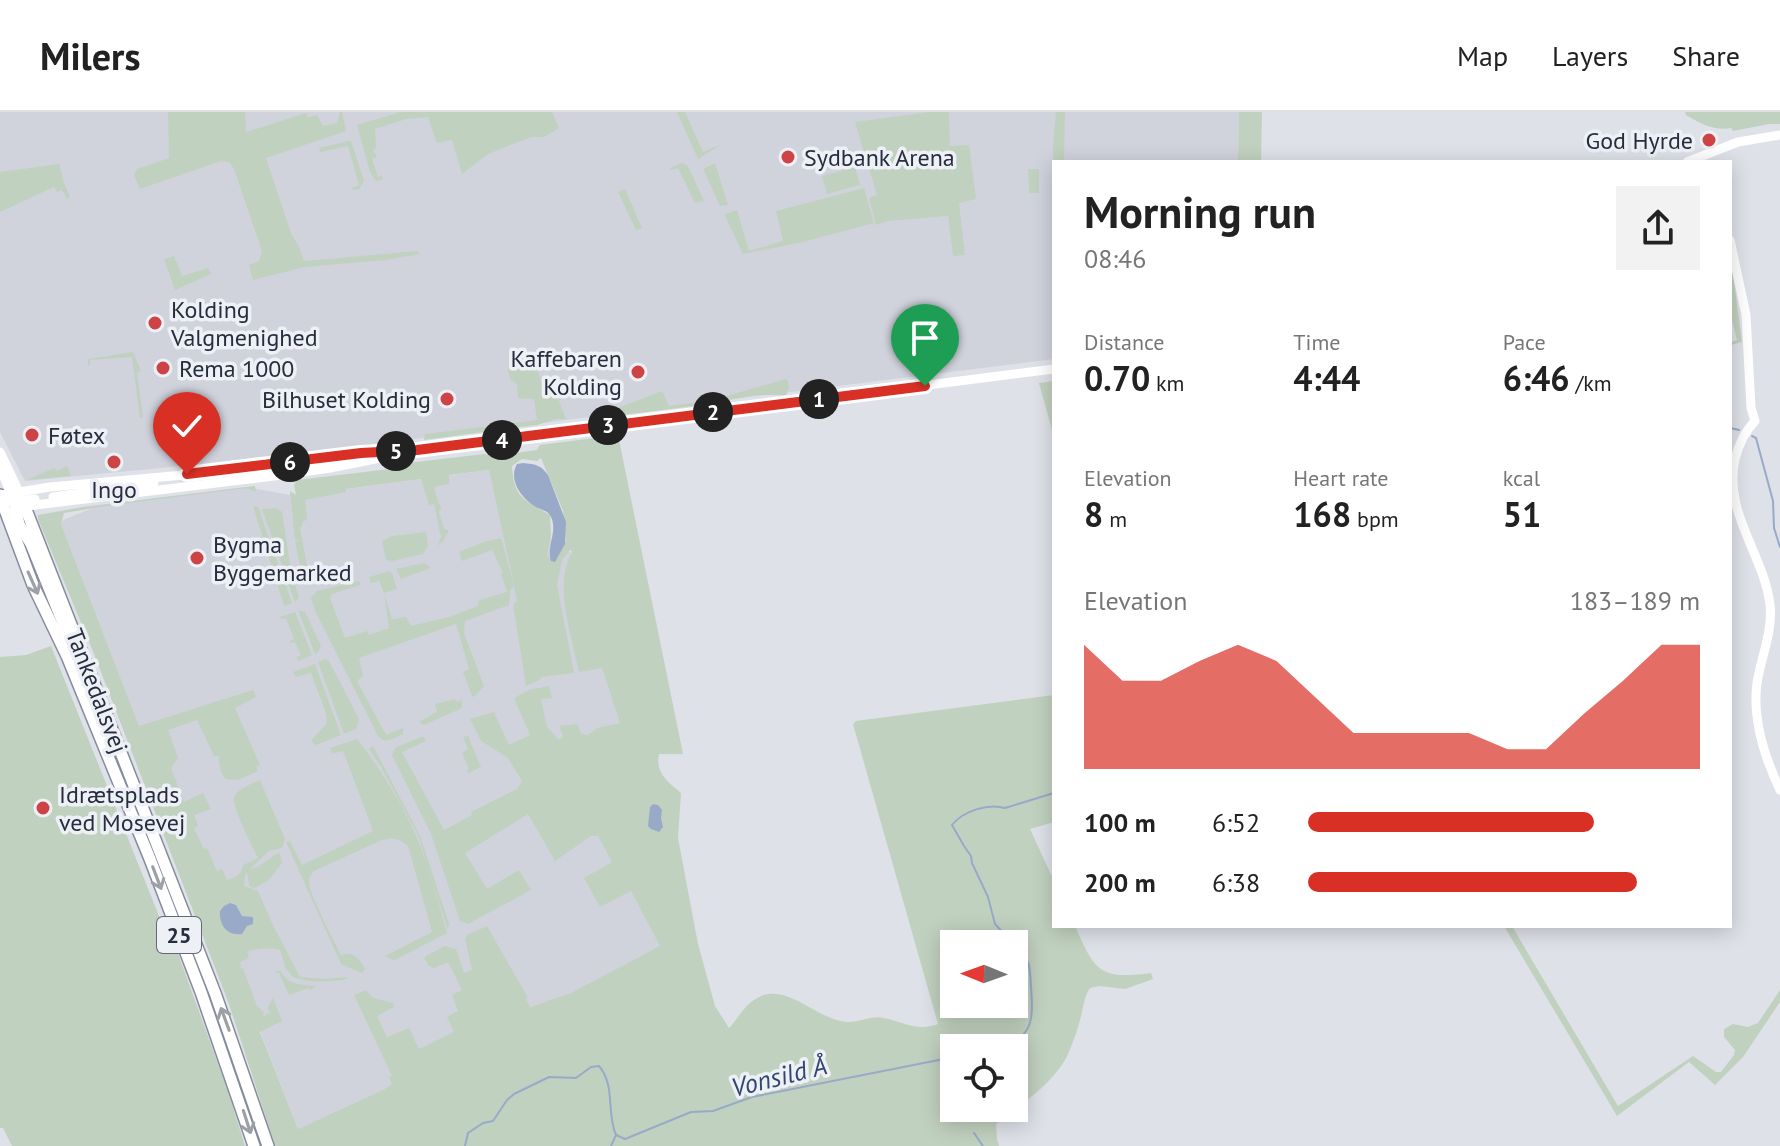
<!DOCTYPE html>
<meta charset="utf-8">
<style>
:root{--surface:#fff;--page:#f2f2f2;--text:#222;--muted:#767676;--line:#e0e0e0;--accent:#d93025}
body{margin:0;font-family:"PT Sans",sans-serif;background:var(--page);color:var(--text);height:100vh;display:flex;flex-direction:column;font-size:30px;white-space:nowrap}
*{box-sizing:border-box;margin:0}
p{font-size:26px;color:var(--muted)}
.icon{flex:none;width:44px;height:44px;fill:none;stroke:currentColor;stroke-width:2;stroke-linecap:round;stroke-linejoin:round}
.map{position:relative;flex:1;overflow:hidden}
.side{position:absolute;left:1052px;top:48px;width:680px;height:768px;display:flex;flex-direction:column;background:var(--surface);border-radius:0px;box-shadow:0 4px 20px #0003}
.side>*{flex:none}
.needle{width:52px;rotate:271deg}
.tools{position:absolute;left:940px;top:818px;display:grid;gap:16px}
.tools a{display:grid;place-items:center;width:88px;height:88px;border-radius:0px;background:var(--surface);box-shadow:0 4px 20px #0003;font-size:40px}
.pin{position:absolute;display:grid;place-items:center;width:68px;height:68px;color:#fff;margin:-82px -34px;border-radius:50% 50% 50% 0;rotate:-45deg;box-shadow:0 0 8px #0007}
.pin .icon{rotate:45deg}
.km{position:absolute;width:40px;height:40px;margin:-20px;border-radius:50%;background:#222;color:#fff;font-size:22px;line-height:40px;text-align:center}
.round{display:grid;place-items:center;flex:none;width:84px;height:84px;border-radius:0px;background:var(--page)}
.overview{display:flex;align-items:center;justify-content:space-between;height:136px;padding:0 32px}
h1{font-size:44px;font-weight:800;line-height:60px}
.figures{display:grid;grid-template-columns:repeat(3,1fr);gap:12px;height:136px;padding:8px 32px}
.figures div{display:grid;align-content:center}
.figures b{font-size:34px;font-weight:800}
.figures small{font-size:22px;font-weight:400}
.figures p{font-size:22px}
.chart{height:224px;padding:16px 32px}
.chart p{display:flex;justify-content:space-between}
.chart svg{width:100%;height:144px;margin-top:8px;fill:var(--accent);opacity:.7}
ul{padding:0 32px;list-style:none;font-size:26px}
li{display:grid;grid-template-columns:128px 96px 1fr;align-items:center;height:60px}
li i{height:20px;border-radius:10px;background:var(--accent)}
header{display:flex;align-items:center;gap:48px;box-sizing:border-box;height:112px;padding:0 40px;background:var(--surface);border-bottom:2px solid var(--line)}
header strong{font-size:38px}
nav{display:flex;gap:44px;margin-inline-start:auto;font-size:28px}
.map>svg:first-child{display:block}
</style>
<header>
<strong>Milers</strong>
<nav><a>Map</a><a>Layers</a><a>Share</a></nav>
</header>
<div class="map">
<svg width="1780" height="1034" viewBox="0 0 1780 1034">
<rect width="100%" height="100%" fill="#dee1e8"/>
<!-- built -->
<g fill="#d0d3dc">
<polygon points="0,0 1239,0 1238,50 1054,50 1054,247 215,352 181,354 25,369 0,320"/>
<polygon points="489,358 497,392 573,442 629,637 671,857 584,875 571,882 530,895 538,916 384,978 298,1017 205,776 139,615 61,412 63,408 100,393 246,375 296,384"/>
</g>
<!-- green -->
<g fill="#c1d1bf" fill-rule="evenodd">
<polygon points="168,0 245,0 246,20 306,1 308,5 317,3 323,14 337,11 340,0 342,0 346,19 266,46 291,121 299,135 304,149 418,139 419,142 386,148 305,155 253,168 249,153 259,149 262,139 234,57 229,50 221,49 140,77 134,63 137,57 169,46"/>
<polygon points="400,0 552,0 559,16 544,25 531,25 488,42 462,62 452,28 437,31 428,5 406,7 375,17 376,36 373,38 377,45 372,47 378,65 382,64 383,67 376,69 370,60 357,13"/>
<polygon points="677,0 685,0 703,40 722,32 698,47"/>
<polygon points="930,0 949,0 950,34 969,33 976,87 959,91 965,143 953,144 948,104 888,109 876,113 869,86 877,83 855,10"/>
<polygon points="1056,0 1065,0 1064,50 1054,50 1054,96 1053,34"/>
<polygon points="1239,0 1262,0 1261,50 1238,50"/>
<path d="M 1685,0 L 1780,0 L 1780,12 L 1769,12 L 1733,19 L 1731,16 C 1714,19 1701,12 1686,3 Z"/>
<polygon points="349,29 351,29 364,69 359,77 353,78 352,76 359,73 348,34 320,40 319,36"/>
<polygon points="682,51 688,54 704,89 695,91 678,56 670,58 670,56"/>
<polygon points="715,51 728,93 720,94 705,61 703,57"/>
<polygon points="59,52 64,71 70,85 67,87 62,78 57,80 54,75 0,100 0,60"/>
<polygon points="855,55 860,73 827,82 822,64"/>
<polygon points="1028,57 1039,57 1039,81 1029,81"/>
<polygon points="864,76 874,111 803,130 743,142 725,104 725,102 737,98 749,139 783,129 776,99"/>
<polygon points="625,77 642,116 636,118 618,80"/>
<polygon points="174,144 182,164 208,156 211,162 175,178 164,147"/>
<polygon points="1730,155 1732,155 1742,230 1731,233 1731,230 1737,228 1730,200"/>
<polygon points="133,240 141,259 137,260 143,306 140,306 132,245 90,248 90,253 88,253 88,247"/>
<polygon points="527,247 535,252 545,281 558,286 566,307 556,307 537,313 424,328 425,322 537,308 534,287 518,286 517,272 510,267 508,257 515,248"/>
<polygon points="786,267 788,269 789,276 786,283 755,283 703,293 614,304 613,298 662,279 669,294 713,288"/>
<polygon points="1054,269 1054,325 1039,271"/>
<path d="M 618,323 L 683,642 L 659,642 C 655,661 668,670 681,681 L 678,726 L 698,832 L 715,894 L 729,916 C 738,907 743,895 754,888 C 784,866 816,908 847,910 C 859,911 871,903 884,906 C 904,910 917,920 938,912 L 853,612 L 856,609 L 1054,583 L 1054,710 L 1030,717 L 1054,769 L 1054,814 L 1075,814 C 1095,859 1099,868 1151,861 L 1153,867 L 1125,877 L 1099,874 L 1090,876 C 1085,883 1084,891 1082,900 C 1079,913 1074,929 1068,942 C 1054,972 1021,992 996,1012 L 997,1027 L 999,1034 L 275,1034 L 229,892 L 94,542 L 38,407 L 38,403 L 83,395 L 255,374 L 256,380 L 246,376 L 105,394 L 64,401 L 61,412 L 139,614 L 253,578 L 256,585 L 235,596 L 260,653 L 256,655 L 258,659 L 238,668 L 226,667 C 220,661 219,653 219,644 L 214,644 L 197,608 L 168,618 L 178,646 L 171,656 L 184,690 L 203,681 L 211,697 L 194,703 L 198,714 L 194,716 L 204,737 L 207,736 L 217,759 L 222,757 L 227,768 C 235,765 242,763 243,753 L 258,746 C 253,735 232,696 234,686 C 236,677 253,671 260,668 L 285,727 L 282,736 L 269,739 L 249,758 L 259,754 L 278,741 L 280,742 L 282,751 L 269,768 L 254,776 L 249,774 L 247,760 L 245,763 L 244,774 L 258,779 L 272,811 L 300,865 L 323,867 L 347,865 L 347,867 C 329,870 310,871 293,865 L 286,857 L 280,838 C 269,835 258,837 247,839 L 249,846 L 240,850 L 241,857 L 243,856 L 257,894 L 264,900 L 263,904 L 265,904 L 267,901 L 269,902 L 271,900 L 268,898 L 268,895 L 273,886 L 281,906 L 282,909 L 260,920 L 298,1017 L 385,977 L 392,972 L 389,965 L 392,964 L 354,883 L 366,878 L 373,886 L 393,891 L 394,895 L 377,904 L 387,925 L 409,916 L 419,937 L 454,920 L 447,905 L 458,899 L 452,883 L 462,878 L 448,850 L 434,856 L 429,854 L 424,846 L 426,844 L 445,834 L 456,837 L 464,861 L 472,858 L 465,827 L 467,823 L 487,814 L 528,886 L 526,887 L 530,895 L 571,881 L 660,834 L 631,779 L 600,795 L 584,766 L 612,750 L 598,724 L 591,724 L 555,749 L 528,702 L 465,741 L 487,777 L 519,758 L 531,778 L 468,812 L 460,809 L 431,722 L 392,643 L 395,636 L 423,624 L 426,629 L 402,640 L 444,718 L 472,703 L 471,700 L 517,677 L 522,669 L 508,646 L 481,629 L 470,607 L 494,600 L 509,633 L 530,623 L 514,586 L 529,578 L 549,574 L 552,586 L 541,587 L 547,615 L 559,628 L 563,624 L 559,614 L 577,612 L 581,621 L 585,623 L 588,623 L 597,616 L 620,611 L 602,556 L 579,560 C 572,525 553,473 572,440 L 570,438 L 562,448 L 557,473 L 574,561 L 541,565 L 540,568 L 526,574 L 513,492 L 517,490 L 514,474 L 510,479 L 509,493 L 465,509 L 464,521 L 484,574 L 474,585 L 472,584 L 463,560 L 469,557 L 456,512 L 359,546 L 363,564 L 357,569 L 386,623 L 403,616 L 403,622 C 394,626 386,633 378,624 L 315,499 L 311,486 L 317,479 L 358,469 L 360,470 L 360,473 L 332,482 L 330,486 L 345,526 L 367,519 L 369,523 L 389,516 L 384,481 L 379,469 L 371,471 L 369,465 L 390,459 L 392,461 L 397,477 L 384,481 L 392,507 L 406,505 L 411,514 L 449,505 L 478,494 L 479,488 L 507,480 L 501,462 L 503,461 L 492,438 L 462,449 L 459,440 L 484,430 L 501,426 L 514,473 L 489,358 L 449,363 L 449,372 L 434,375 L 438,390 L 441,395 L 439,400 L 444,417 L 449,418 L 444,428 L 438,434 L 441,425 L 434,392 L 429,393 L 421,367 L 346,377 L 346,380 L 305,388 L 307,408 L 303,409 L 302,414 L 300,416 L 309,464 L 343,455 L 344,456 L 342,463 L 311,471 L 302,464 L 295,430 L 300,428 L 295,428 L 290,379 L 296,383 L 294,373 L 297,368 L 390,357 L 408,351 L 484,342 L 493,344 L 537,338 L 540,333 ZM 541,346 L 563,399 L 566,429 L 549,446 L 547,442 L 551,424 L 550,403 C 524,387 514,387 512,354 L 522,347 L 537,349 ZM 954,832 L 1014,832 L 1014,892 L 954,892 ZM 954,936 L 1014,936 L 1014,996 L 954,996 Z"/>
<polygon points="67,354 71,364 27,368 54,356 57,359"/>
<polygon points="253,394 258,395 292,491 284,494"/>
<polygon points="276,396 282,400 291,459 299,486 295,490 262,397"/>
<polygon points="426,420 428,434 423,442 392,449 386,448 382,429 392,424"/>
<polygon points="424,451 430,455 430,456 401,467 396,457"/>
<polygon points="298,498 305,500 321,534 318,540 315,542"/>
<polygon points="295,500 312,543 298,549 297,545 301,543 295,530 290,531 290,529 294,527 286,506 281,507 280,505"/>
<polygon points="51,534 171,834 177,839 228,979 245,1034 12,1034 3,1016 0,1016 0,545 26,543"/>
<polygon points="325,547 329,549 359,607 356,617 344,622 318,550"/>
<polygon points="315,552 341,623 316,633 312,630 312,628 327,611 326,601 311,561 296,565 293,560"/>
<polygon points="455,587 456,590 462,588 462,595 460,597 424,613 421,612 420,609 437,600 435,592"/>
<polygon points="468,624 481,655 468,661 466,659 469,657 462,641 468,637 463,625"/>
<path d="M 357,627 C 380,656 400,688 415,721 C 429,753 438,788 447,821 L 397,847 L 393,848 L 385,844 L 432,820 L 408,734 C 398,726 393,725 382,728 L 314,759 C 310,764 309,764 309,770 C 310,785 334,828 341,843 C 353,839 359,846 365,857 L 362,861 L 341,852 L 286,730 L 290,729 L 302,753 L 373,719 L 343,639 L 332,642 L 330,636 Z"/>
<polygon points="373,634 420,724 449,812 448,818 418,723 381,655 369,637"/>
<polygon points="1504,814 1512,814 1618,994 1693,944 1716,960 1721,960 1734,943 1735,938 1724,925 1724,917 1733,912 1748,915 1758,911 1780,878 1780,890 1743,945 1715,973 1689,950 1617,1004"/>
<path d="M 276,859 L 281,859 C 287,873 303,873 317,874 L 310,878 L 308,876 L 289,883 L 279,861 L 275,861 Z"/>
</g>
<!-- water -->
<g fill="#99aac8">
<path d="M 523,351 C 535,352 541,353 548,363 L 566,410 L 565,432 L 555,450 L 551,449 C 546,435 558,419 551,405 C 548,398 541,398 536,395 C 521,386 508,368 517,352 Z"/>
<polygon points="653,692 658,693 662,698 661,706 663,715 659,720 651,717 648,714 650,695"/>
<path d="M 230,791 L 236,793 L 242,804 L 253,805 L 253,812 L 247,814 L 242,822 C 227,824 219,813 220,799 L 224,794 Z"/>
</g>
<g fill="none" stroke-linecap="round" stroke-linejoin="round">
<!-- stream -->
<g stroke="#99aac8" stroke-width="2">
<polyline points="1730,316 1739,318"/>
<polyline points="1752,324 1756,326 1773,389 1774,416 1780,435"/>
<path d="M 1013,832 L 995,812 L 988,785 L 972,751 L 971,744 L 964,734 L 952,713 C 963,699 988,691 1005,696 L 1054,681"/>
<path d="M 1001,936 C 1035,924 1033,905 1031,874 C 1030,866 1031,855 1027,848 C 1023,843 1018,838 1014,833"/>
<polyline points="974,1021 983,1034"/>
<polyline points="616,1023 625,1027 691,1000 713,999 752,985 954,945"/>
<path d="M 465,1034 L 468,1021 L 483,1011 L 493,1009 L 507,988 L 514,982 L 549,965 L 576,966 L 591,955 L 599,954 C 616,974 606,1001 616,1023 L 611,1034"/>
</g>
<defs>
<g id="highway">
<polyline points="0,383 14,389 19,412 31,432 68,523"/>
<polyline points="25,395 215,881 268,1034"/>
<polyline points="5,398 33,473 67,544 150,747 201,880 254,1034"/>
</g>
</defs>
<!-- highway casing -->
<use href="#highway" stroke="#858c9e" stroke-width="14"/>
<!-- secondary -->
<g stroke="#fff" stroke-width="9">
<polyline points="1687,50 1738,30 1780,23"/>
<path d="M 1730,128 L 1746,203 L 1751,296 L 1755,309 C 1744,320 1739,332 1735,347 C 1723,401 1764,442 1770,493 C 1773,519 1761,546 1757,571 C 1752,607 1765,646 1780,678"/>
<polyline points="0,340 21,384"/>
<polyline points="0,355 13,387"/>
<polyline points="0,383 50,375 195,362 262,352 361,341 417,338 1054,257"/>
<polyline points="53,385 154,371"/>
<polyline points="0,391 35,387"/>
<polyline points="19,395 282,363 330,356 385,345"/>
</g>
<!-- highway -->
<use href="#highway" stroke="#fff" stroke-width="11"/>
</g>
<!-- one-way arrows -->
<defs><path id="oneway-shaft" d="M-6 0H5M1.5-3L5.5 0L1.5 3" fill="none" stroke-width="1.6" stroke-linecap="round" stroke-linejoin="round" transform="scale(2)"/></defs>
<g stroke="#9ea0a8">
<use href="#oneway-shaft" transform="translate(33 471) rotate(66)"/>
<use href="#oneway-shaft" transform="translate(157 766) rotate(69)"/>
<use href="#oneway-shaft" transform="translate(225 907) rotate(-110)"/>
<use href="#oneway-shaft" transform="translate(247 1010) rotate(72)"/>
</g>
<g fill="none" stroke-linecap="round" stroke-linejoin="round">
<defs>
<polyline id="route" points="187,362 361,341 417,338 925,274"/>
</defs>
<!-- route casing -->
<use href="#route" stroke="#fff" stroke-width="16"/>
<!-- route -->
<use href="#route" stroke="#d93025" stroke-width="10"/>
</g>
<!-- markers -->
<g fill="#cd4346" stroke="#edf0f5" stroke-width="3">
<circle cx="1709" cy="28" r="8"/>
<circle cx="788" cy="45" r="8"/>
<circle cx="155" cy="211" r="8"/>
<circle cx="163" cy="256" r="8"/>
<circle cx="638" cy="260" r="8"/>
<circle cx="447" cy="287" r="8"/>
<circle cx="32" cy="323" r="8"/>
<circle cx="114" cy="350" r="8"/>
<circle cx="197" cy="446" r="8"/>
<circle cx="43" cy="696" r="8"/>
</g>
<g text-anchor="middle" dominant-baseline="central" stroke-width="7" stroke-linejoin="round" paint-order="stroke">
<!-- shield labels -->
<rect fill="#edf0f5" stroke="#626875" stroke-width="2" x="157" y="805" width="44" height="36" rx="6"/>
<g font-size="22" font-weight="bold" fill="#272d3e">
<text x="179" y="823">25</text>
</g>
<!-- poi labels -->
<g font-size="24" fill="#272d3e" stroke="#edf0f5" text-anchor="start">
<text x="1693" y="28" text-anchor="end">God Hyrde</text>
<text x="804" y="45">Sydbank Arena</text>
<text x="171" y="197">Kolding<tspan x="171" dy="28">Valgmenighed</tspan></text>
<text x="622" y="246" text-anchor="end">Kaffebaren<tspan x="622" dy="28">Kolding</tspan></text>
<text x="179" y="256">Rema 1000</text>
<text x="431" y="287" text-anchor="end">Bilhuset Kolding</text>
<text x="48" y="323">Føtex</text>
<text x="114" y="377" text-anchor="middle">Ingo</text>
<text x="213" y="432">Bygma<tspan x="213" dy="28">Byggemarked</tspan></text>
<text x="59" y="682">Idrætsplads<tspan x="59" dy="28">ved Mosevej</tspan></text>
</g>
<!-- street labels -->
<g font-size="24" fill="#272d3e" stroke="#edf0f5">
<text transform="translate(97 579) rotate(69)">Tankedalsvej</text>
</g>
<!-- water labels -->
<g font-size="26" font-style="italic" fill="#324672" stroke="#edf0f5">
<text transform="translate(779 964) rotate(-14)">Vonsild Å</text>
</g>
</g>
</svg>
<div class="tools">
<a><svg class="needle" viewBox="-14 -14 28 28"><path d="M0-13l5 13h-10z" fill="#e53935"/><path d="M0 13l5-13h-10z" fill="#767676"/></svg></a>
<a><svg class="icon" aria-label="locate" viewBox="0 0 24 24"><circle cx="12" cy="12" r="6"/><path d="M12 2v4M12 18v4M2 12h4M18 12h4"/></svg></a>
</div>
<div class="pin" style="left:925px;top:274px;background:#1e9e55"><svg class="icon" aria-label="arrive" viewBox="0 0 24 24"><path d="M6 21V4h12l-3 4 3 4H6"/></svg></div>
<div class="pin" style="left:187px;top:362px;background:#d93025"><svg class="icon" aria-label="check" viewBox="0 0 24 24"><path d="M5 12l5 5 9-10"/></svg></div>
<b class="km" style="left:819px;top:287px">1</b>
<b class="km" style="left:713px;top:300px">2</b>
<b class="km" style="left:608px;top:313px">3</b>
<b class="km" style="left:502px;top:328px">4</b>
<b class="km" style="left:396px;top:339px">5</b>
<b class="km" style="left:290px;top:350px">6</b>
<section class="side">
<div class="overview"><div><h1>Morning run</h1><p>08:46</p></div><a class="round"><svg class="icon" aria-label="share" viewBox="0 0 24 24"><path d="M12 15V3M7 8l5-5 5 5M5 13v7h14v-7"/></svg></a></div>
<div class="figures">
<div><p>Distance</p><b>0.70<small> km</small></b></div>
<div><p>Time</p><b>4:44</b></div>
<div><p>Pace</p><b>6:46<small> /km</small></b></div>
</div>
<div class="figures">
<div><p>Elevation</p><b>8<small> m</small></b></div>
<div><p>Heart rate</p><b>168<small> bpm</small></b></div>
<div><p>kcal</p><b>51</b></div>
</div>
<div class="chart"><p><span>Elevation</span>183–189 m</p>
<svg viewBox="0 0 160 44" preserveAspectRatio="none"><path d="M0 44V6L10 17L20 17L30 11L40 6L50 11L60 22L70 33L80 33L90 33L100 33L110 38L120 38L130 27L140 17L150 6L160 6V44z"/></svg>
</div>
<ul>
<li><b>100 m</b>6:52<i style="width:73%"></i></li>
<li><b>200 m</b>6:38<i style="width:84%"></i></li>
</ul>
</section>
</div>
